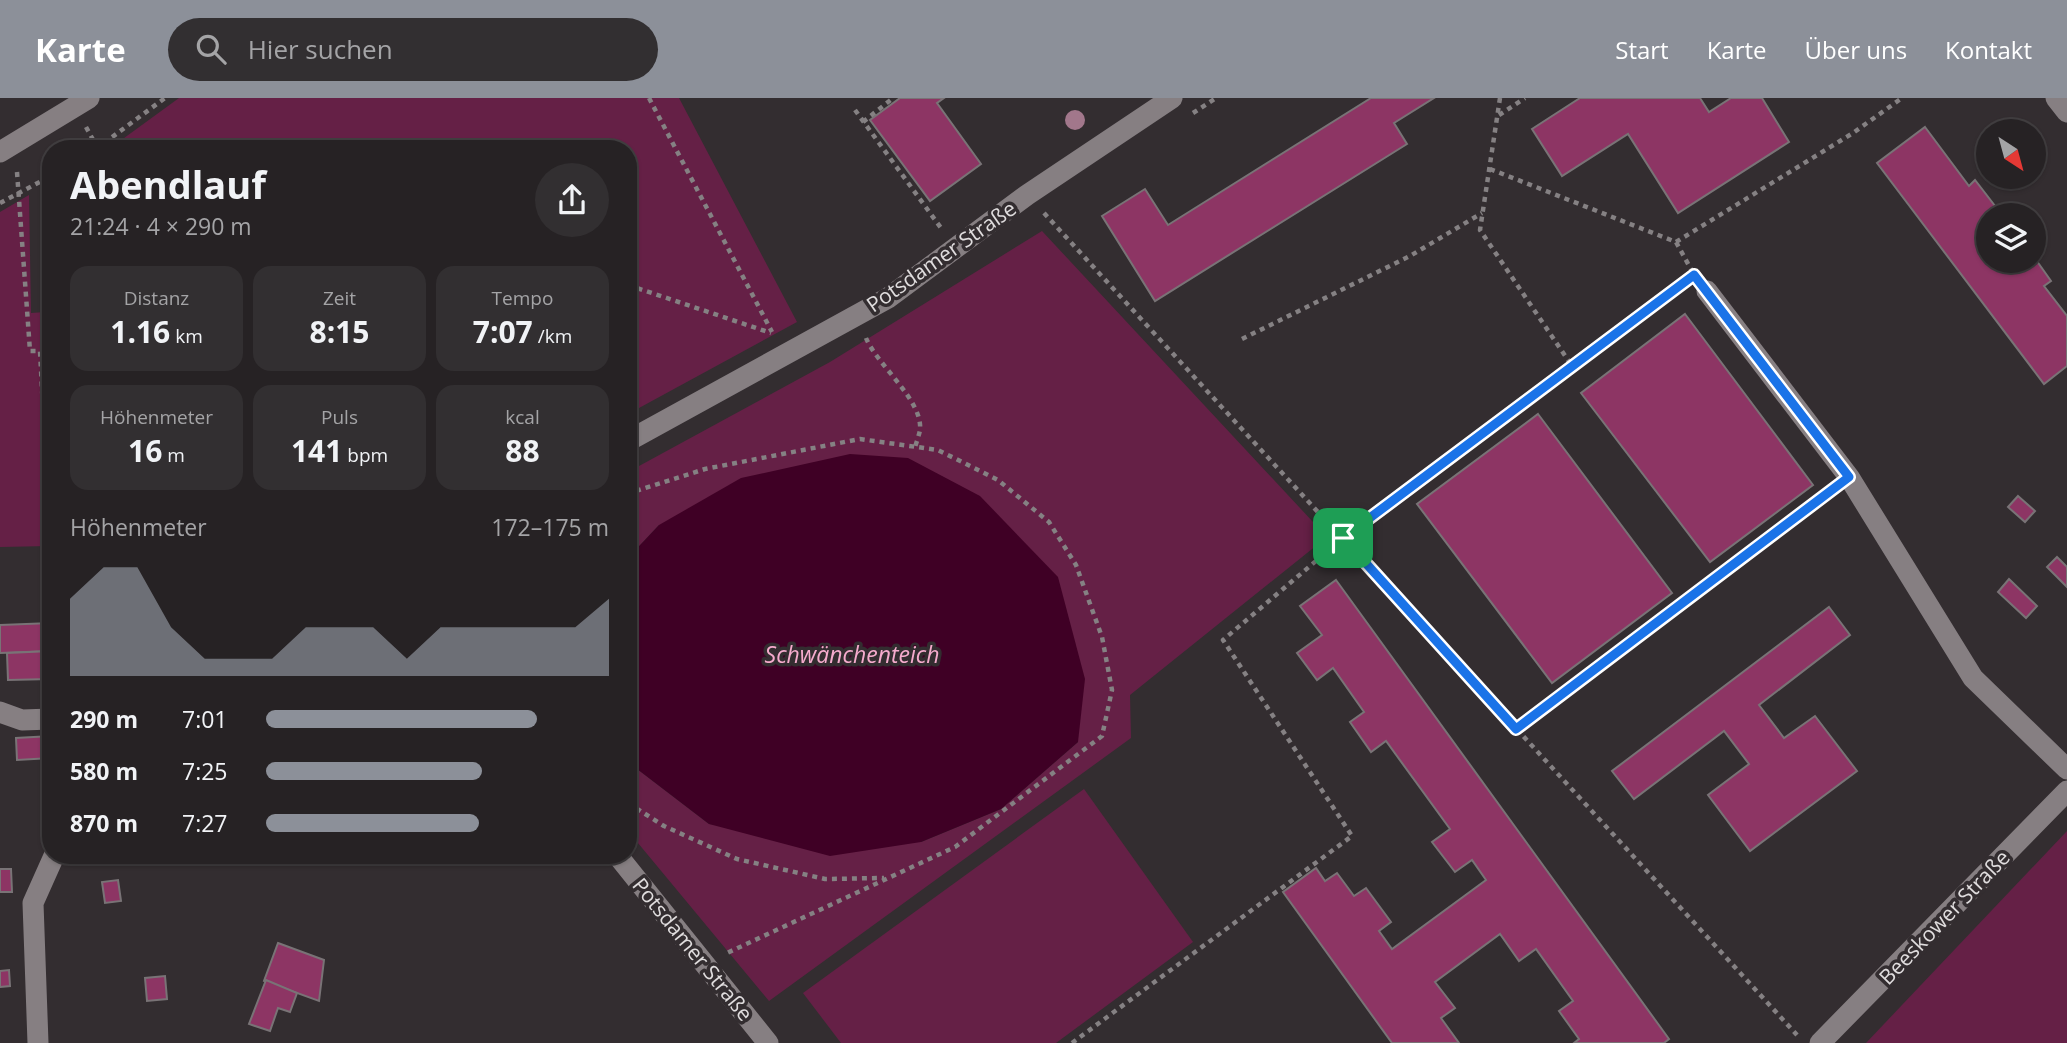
<!DOCTYPE html>
<html lang="de">
<meta charset="utf-8">
<style>
:root{--surface:#262224;--page:#322f31;--text:#f1f3f6;--muted:#a4a4a6;--line:#423f41;--accent:#8c9099}
body{margin:0;font-family:"Open Sans",sans-serif;background:var(--page);color:var(--text);height:100vh;display:flex;flex-direction:column;font-size:26px;white-space:nowrap}
*{box-sizing:border-box;margin:0}
p{font-size:23px;color:var(--muted)}
.icon{flex:none;width:38px;height:38px;fill:none;stroke:currentColor;stroke-width:2;stroke-linecap:round;stroke-linejoin:round}
.map{position:relative;flex:1;overflow:hidden}
.drawer{position:absolute;left:42px;top:42px;width:595px;height:724px;display:flex;flex-direction:column;background:var(--surface);border-radius:28px;box-shadow:0 2px 5px #0004,0 0 0 2px var(--line)}
.drawer>*{flex:none}
.needle{width:46px;rotate:144deg}
.controls{position:absolute;left:1976px;top:21px;display:grid;gap:14px}
.controls a{display:grid;place-items:center;width:70px;height:70px;border-radius:50%;background:var(--surface);box-shadow:0 2px 5px #0004,0 0 0 2px var(--line);font-size:35px}
.pin{position:absolute;display:grid;place-items:center;width:60px;height:60px;color:#fff;margin:-30px;border-radius:14px;box-shadow:0 4px 10px #0006}
.round{display:grid;place-items:center;flex:none;width:74px;height:74px;border-radius:37px;background:var(--page)}
.head{display:flex;align-items:center;justify-content:space-between;height:119px;padding:0 28px}
h1{font-size:38px;font-weight:700;line-height:52px}
.figures{display:grid;grid-template-columns:repeat(3,1fr);gap:10px;height:119px;padding:7px 28px}
.figures div{display:grid;align-content:center;border-radius:18px;background:var(--page);text-align:center}
.figures b{font-size:30px;font-weight:700}
.figures small{font-size:19px;font-weight:400}
.figures p{font-size:19px}
.chart{height:196px;padding:14px 28px}
.chart p{display:flex;justify-content:space-between}
.chart svg{width:100%;height:126px;margin-top:7px;fill:var(--accent);opacity:.7}
ul{padding:0 28px;list-style:none;font-size:23px}
li{display:grid;grid-template-columns:112px 84px 1fr;align-items:center;height:52px}
li i{height:18px;border-radius:9px;background:var(--accent)}
header{display:flex;align-items:center;gap:42px;box-sizing:border-box;height:98px;padding:0 35px;background:var(--accent);color:#fff}
header strong{font-size:33px}
nav{display:flex;gap:38px;margin-inline-start:auto;font-size:24px}
.search{width:490px;height:63px;background:var(--page);display:flex;align-items:center;gap:18px;box-sizing:border-box;padding:0 24px;border-radius:38px;color:var(--muted);font-size:26px}
.map>svg:first-child{display:block}
</style>
<header>
<strong>Karte</strong>
<div class="search"><svg class="icon" aria-label="search" viewBox="0 0 24 24"><circle cx="10" cy="10" r="6"/><path d="M15 15l6 6"/></svg>Hier suchen</div>
<nav><a>Start</a><a>Karte</a><a>Über uns</a><a>Kontakt</a></nav>
</header>
<div class="map">
<svg width="2067" height="945" viewBox="0 0 2067 945">
<rect width="100%" height="100%" fill="#332d30"/>
<!-- green -->
<g fill="#652046">
<polygon points="179,0 679,0 797,224 628,316 628,51 117,51 120,43"/>
<polygon points="29,97 31,215 45,214 51,350 51,448 0,449 0,114"/>
<polygon points="1042,133 1327,439 1130,597 1131,640 769,903 628,733 628,664 709,726 921,744 1001,711 1078,644 659,427 628,460 628,374 830,264"/>
<polygon points="1084,691 1193,844 1056,945 841,945 803,895"/>
<polygon points="2067,733 2067,945 1866,945"/>
</g>
<!-- water -->
<polygon fill="#3f0025" points="850,356 908,360 980,398 1058,479 1085,581 1078,644 1001,711 921,744 830,758 709,726 628,664 628,460 659,427 741,380"/>
<!-- building -->
<g fill="#8d3564" stroke="#797376" stroke-width="2">
<polygon points="900,0 944,0 937,5 981,66 930,103 870,22"/>
<polygon points="1371,0 1434,0 1394,25 1407,46 1155,203 1102,118 1145,91 1168,127"/>
<polygon points="1580,0 1700,0 1709,14 1731,0 1762,0 1789,44 1678,115 1628,36 1562,78 1532,31"/>
<polygon points="1925,29 1969,88 1975,82 2002,117 1988,117 1988,163 2034,163 2034,159 2051,183 2044,188 2067,218 2067,268 2044,286 1877,65"/>
<polygon points="42,141 51,141 51,210 44,210"/>
<polygon points="1685,216 1813,387 1710,464 1581,295"/>
<polygon points="1538,316 1672,495 1552,585 1417,406"/>
<polygon points="2018,398 2035,413 2025,424 2008,409"/>
<polygon points="2057,459 2067,469 2067,489 2047,469"/>
<polygon points="2009,481 2037,508 2026,520 1998,494"/>
<polygon points="1336,482 1669,941 1664,945 1574,945 1579,941 1559,913 1573,903 1536,851 1519,863 1500,836 1435,884 1455,910 1441,920 1459,945 1392,945 1283,794 1316,770 1325,783 1337,775 1354,798 1366,790 1391,824 1379,833 1392,851 1486,782 1472,762 1455,774 1432,744 1450,731 1386,643 1371,654 1350,624 1364,614 1333,570 1317,582 1297,555 1322,537 1300,508"/>
<polygon points="1829,509 1850,537 1759,607 1784,640 1815,618 1857,673 1750,753 1708,697 1749,666 1724,633 1634,701 1612,673"/>
<polygon points="51,525 51,553 0,555 0,527"/>
<polygon points="51,553 51,581 8,582 7,555"/>
<polygon points="51,638 51,660 17,662 16,640"/>
<polygon points="0,771 11,771 12,794 0,794"/>
<polygon points="118,782 121,803 105,805 102,784"/>
<polygon points="278,845 324,862 319,903 264,883"/>
<polygon points="9,872 10,888 0,889 0,873"/>
<polygon points="165,878 167,901 147,903 145,880"/>
<polygon points="266,882 297,895 290,914 278,910 270,933 249,926"/>
</g>
<g fill="none" stroke-linecap="round" stroke-linejoin="round">
<!-- path -->
<g stroke="#858183" stroke-width="4.5" stroke-dasharray="5 5" stroke-linecap="butt">
<polyline points="649,0 772,234"/>
<polyline points="1500,0 1480,132 1572,268"/>
<polyline points="855,12 941,130"/>
<polyline points="1193,15 1216,0"/>
<polyline points="1499,17 1525,0"/>
<polyline points="863,24 893,0"/>
<polyline points="86,29 98,51"/>
<polyline points="96,51 165,0"/>
<polyline points="1490,71 1676,144 1692,173"/>
<polyline points="17,74 30,253 40,253 47,388 51,388"/>
<polyline points="0,105 51,78"/>
<polyline points="1044,115 1797,937"/>
<polyline points="1676,144 1853,35 1902,0"/>
<polyline points="628,187 771,235"/>
<path d="M 866,240 C 877,267 923,302 920,332 C 919,337 917,343 915,349"/>
<polyline points="1242,241 1410,158 1482,115"/>
<polyline points="628,399 636,393 705,371 860,341 938,352 998,382 1049,424 1076,467 1102,539 1112,592 1102,638 955,749 727,855"/>
<polyline points="1516,630 1828,394"/>
<polyline points="628,705 664,728 737,761 825,781 884,780"/>
<polyline points="1072,945 1352,738 1223,542 1343,440 1682,186"/>
</g>
<!-- minor -->
<g stroke="#867f82" stroke-width="21">
<polyline points="2056,0 2067,14"/>
<polyline points="0,54 89,0"/>
<polyline points="1707,193 1849,379 1973,580 2067,671"/>
<polyline points="628,343 888,200 1027,97 1172,0"/>
<polyline points="0,614 22,622 51,621"/>
<polyline points="618,758 768,945"/>
<polyline points="38,945 33,805 54,758"/>
<polyline points="1820,945 2067,693"/>
</g>
</g>
<!-- trees -->
<circle fill="#a2778b" cx="1075" cy="22" r="10"/>
<g fill="none" stroke-linecap="round" stroke-linejoin="round">
<defs>
<polygon id="route" points="1694,177 1849,379 1516,631 1343,440"/>
</defs>
<!-- route casing -->
<use href="#route" stroke="#fff" stroke-width="14"/>
<!-- route -->
<use href="#route" stroke="#1a73e8" stroke-width="9"/>
</g>
<g text-anchor="middle" dominant-baseline="central" stroke-width="7" stroke-linejoin="round" paint-order="stroke">
<!-- street labels -->
<g font-size="21" fill="#e0ddde" stroke="#332d30">
<text transform="translate(941 158) rotate(-35)">Potsdamer Straße</text>
<text transform="translate(1944 819) rotate(-46)">Beeskower Straße</text>
<text transform="translate(693 851) rotate(51)">Potsdamer Straße</text>
</g>
<!-- water labels -->
<g font-size="23" font-style="italic" fill="#f5abcd" stroke="#332d30">
<text x="852" y="556">Schwänchenteich</text>
</g>
</g>
</svg>
<div class="controls">
<a><svg class="needle" viewBox="-14 -14 28 28"><path d="M0-13l5 13h-10z" fill="#e53935"/><path d="M0 13l5-13h-10z" fill="#a4a4a6"/></svg></a>
<a><svg class="icon" aria-label="layers" viewBox="0 0 24 24"><path d="M12 4l9 5-9 5-9-5zM3 14l9 5 9-5"/></svg></a>
</div>
<div class="pin" style="left:1343px;top:440px;background:#1e9e55"><svg class="icon" aria-label="arrive" viewBox="0 0 24 24"><path d="M6 21V4h12l-3 4 3 4H6"/></svg></div>
<section class="drawer">
<div class="head"><div><h1>Abendlauf</h1><p>21:24 · 4 × 290 m</p></div><a class="round"><svg class="icon" aria-label="share" viewBox="0 0 24 24"><path d="M12 15V3M7 8l5-5 5 5M5 13v7h14v-7"/></svg></a></div>
<div class="figures">
<div><p>Distanz</p><b>1.16<small> km</small></b></div>
<div><p>Zeit</p><b>8:15</b></div>
<div><p>Tempo</p><b>7:07<small> /km</small></b></div>
</div>
<div class="figures">
<div><p>Höhenmeter</p><b>16<small> m</small></b></div>
<div><p>Puls</p><b>141<small> bpm</small></b></div>
<div><p>kcal</p><b>88</b></div>
</div>
<div class="chart"><p><span>Höhenmeter</span>172–175 m</p>
<svg viewBox="0 0 160 44" preserveAspectRatio="none"><path d="M0 44V17L10 6L20 6L30 27L40 38L50 38L60 38L70 27L80 27L90 27L100 38L110 27L120 27L130 27L140 27L150 27L160 17V44z"/></svg>
</div>
<ul>
<li><b>290 m</b>7:01<i style="width:79%"></i></li>
<li><b>580 m</b>7:25<i style="width:63%"></i></li>
<li><b>870 m</b>7:27<i style="width:62%"></i></li>
</ul>
</section>
</div>
